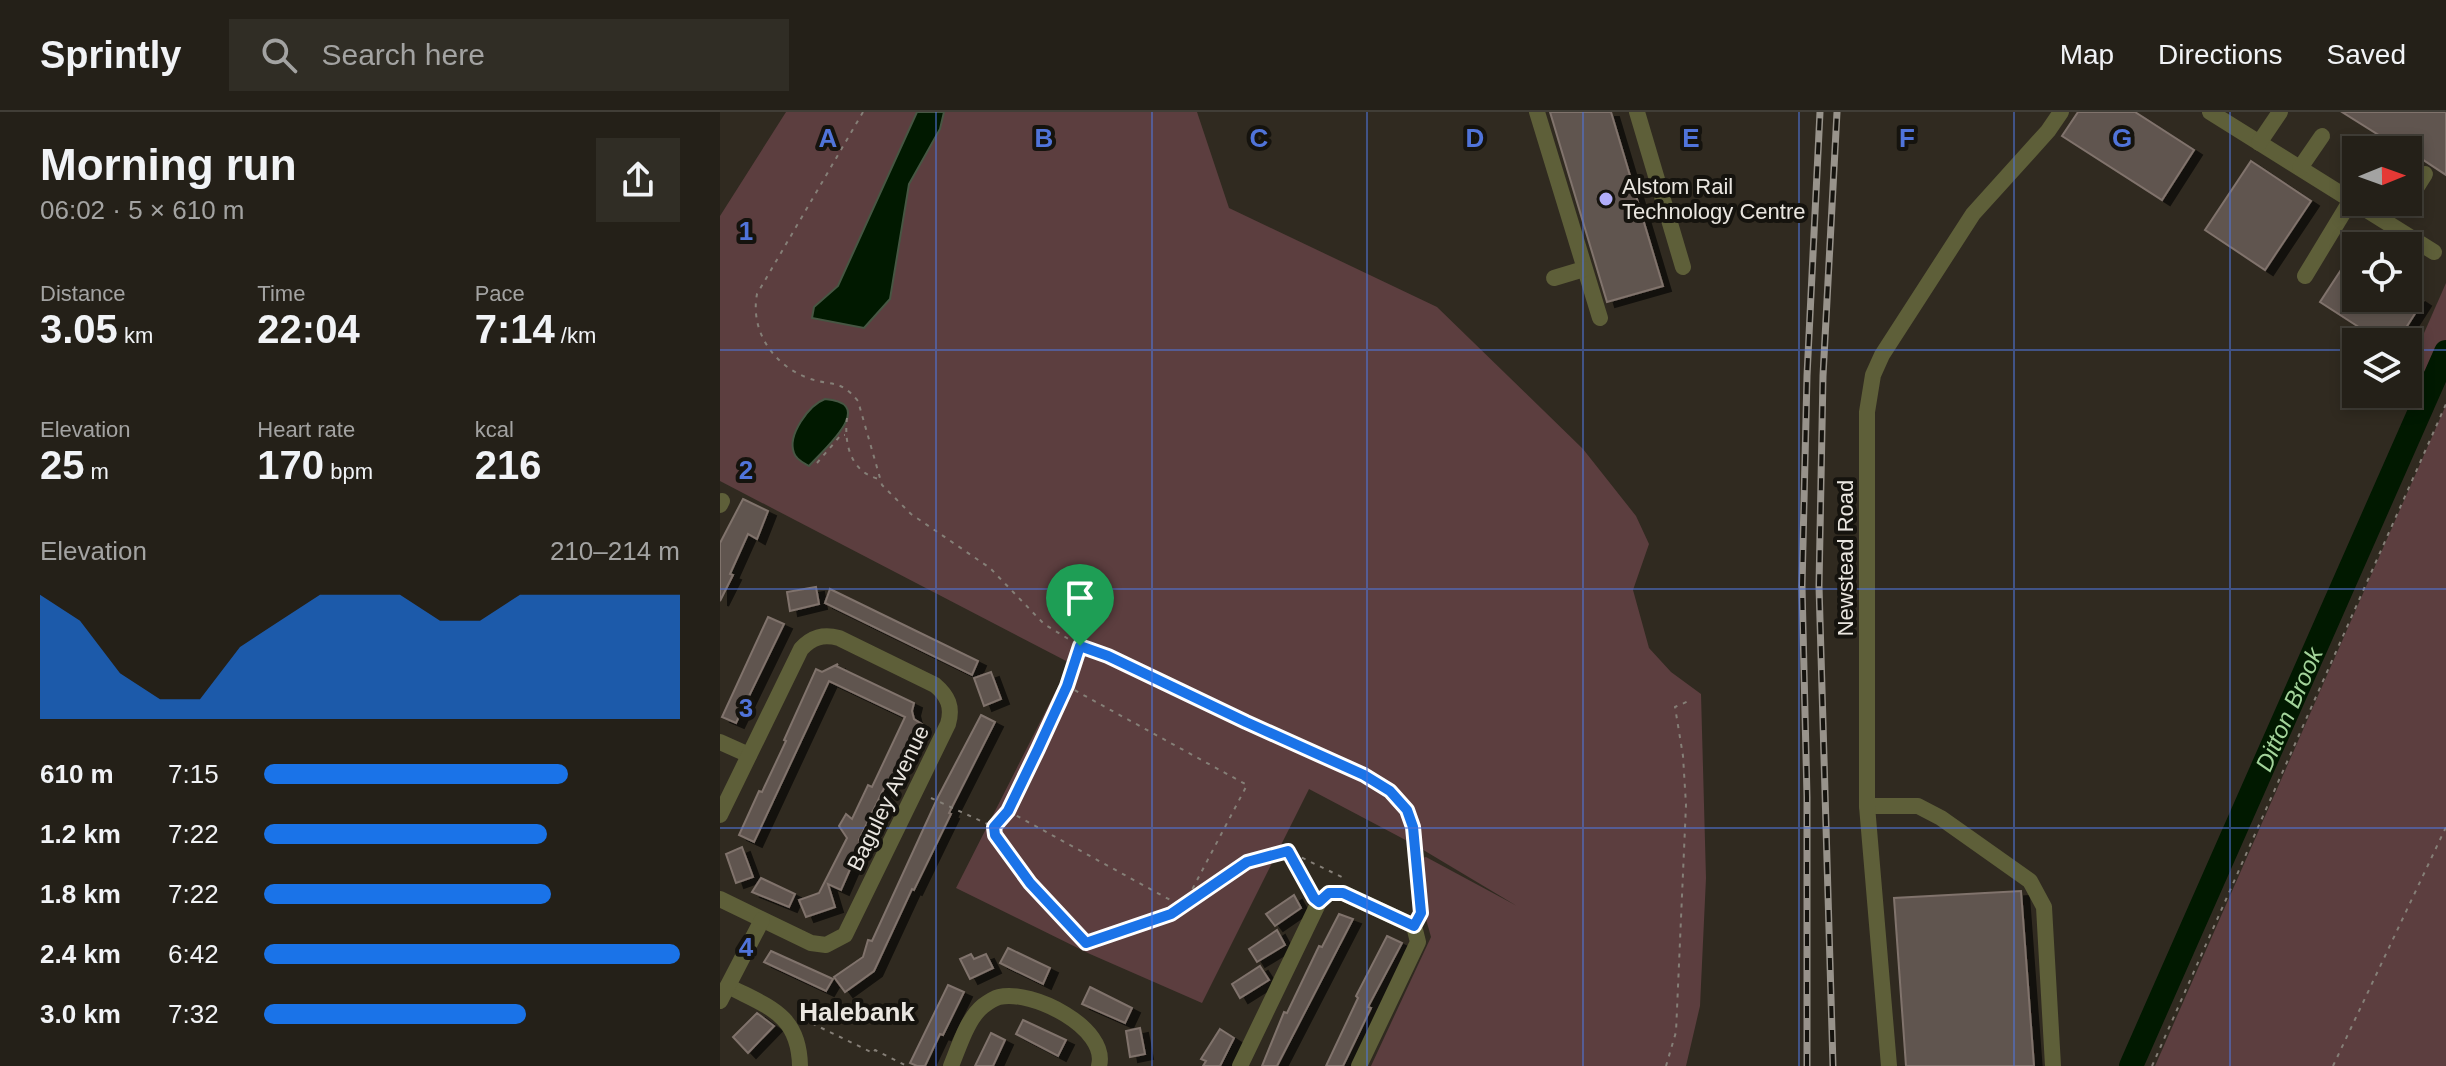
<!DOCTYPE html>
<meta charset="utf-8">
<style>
:root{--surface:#242018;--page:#302d25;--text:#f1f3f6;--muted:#a3a3a2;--line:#413e37;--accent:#1a73e8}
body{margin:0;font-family:Helvetica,sans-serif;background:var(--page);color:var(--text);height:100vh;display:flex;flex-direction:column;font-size:30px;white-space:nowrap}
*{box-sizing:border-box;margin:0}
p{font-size:26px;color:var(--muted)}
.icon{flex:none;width:44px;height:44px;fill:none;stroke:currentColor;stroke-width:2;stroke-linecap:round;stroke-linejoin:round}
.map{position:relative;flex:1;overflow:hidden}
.side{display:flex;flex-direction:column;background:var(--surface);width:720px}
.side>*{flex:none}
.needle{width:52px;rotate:89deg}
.controls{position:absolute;left:1622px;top:24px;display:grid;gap:16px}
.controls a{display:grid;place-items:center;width:80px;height:80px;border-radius:0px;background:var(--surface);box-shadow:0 4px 12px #0003,0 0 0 2px var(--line);font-size:40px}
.pin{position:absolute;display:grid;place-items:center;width:68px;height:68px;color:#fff;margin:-82px -34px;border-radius:50% 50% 50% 0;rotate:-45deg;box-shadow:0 0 8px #0007}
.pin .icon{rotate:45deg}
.round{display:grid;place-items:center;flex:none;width:84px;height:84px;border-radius:0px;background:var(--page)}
.head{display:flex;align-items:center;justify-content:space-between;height:136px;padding:0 40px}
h1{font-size:44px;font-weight:700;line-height:60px}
.stats{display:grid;grid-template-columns:repeat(3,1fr);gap:12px;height:136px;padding:8px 40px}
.stats div{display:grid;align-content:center}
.stats b{font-size:40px;font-weight:700}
.stats small{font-size:22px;font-weight:400}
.stats p{font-size:22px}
.chart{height:224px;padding:16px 40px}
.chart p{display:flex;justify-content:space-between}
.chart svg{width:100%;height:144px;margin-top:8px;fill:var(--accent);opacity:.7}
ul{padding:0 40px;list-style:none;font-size:26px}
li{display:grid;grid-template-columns:128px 96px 1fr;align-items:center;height:60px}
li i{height:20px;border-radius:10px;background:var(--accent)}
header{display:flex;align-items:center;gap:48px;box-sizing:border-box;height:112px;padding:0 40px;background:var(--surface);border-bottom:2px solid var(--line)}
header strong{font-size:38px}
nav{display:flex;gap:44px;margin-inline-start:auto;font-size:28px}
.search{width:560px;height:72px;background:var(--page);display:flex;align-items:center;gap:20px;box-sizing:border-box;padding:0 28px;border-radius:0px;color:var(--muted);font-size:30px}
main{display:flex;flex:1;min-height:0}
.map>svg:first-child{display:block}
</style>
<header>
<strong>Sprintly</strong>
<div class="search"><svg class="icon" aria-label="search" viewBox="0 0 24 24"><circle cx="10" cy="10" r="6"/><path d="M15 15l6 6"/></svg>Search here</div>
<nav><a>Map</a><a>Directions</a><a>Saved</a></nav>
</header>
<main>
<section class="side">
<div class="head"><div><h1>Morning run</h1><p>06:02 · 5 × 610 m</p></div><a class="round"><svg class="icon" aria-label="share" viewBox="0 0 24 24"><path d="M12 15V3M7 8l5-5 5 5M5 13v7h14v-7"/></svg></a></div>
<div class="stats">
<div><p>Distance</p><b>3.05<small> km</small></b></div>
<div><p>Time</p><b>22:04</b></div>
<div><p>Pace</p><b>7:14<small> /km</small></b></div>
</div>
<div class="stats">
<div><p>Elevation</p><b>25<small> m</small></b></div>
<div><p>Heart rate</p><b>170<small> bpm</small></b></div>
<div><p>kcal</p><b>216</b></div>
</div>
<div class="chart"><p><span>Elevation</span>210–214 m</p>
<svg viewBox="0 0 160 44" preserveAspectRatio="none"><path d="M0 44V6L10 14L20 30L30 38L40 38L50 22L60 14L70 6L80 6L90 6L100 14L110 14L120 6L130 6L140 6L150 6L160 6V44z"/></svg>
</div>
<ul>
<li><b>610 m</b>7:15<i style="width:73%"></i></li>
<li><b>1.2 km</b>7:22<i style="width:68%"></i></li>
<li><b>1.8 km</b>7:22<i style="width:69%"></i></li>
<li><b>2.4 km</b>6:42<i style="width:100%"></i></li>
<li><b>3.0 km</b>7:32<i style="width:63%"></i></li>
</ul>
</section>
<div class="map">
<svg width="1726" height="954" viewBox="0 0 1726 954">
<defs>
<filter id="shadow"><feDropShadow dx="8" dy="5" stdDeviation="0" flood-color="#0009"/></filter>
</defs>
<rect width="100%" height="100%" fill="#302a20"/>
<!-- green -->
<g fill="#5c3e3f">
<polygon points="66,0 477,0 509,96 717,195 863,337 916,404 929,432 913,478 929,536 951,560 981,582 986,766 980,894 966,954 651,954 711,825 706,807 702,746 706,745 797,794 695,733 589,677 482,891 370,842 236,776 350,551 0,369 0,104"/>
<polygon points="1726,171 1726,230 1712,262 1690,253"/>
<polygon points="1726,293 1726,954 1435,954"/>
</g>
<!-- water -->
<g fill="#011900" stroke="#475643" stroke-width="2">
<polygon points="197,0 224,0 220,17 189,72 170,187 144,216 92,206 94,195 118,174"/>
<path d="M 105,287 C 159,291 103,338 89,354 C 84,351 76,348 74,341 C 67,323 89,293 105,287 Z"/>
</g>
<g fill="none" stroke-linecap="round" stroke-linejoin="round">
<!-- river -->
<path stroke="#011900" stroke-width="24" id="s1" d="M 1411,954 L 1726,240"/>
</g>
<!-- building -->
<g fill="#61554f" stroke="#80736c" stroke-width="2" filter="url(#shadow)">
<polygon points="830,0 891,0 943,174 887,190"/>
<polygon points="1358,0 1415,0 1474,38 1442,88 1342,24"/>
<polygon points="1622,0 1726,0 1726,63 1688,38 1670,30"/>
<polygon points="1531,49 1591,89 1545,158 1485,118"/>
<polygon points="1636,135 1636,186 1688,186 1688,179 1703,189 1677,230 1662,230 1600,190"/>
<polygon points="23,387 48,399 37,427 28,422 10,462 13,463 0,489 0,431"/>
<polygon points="96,475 99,492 70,499 67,480"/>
<polygon points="110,477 258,549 252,563 105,491"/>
<polygon points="48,505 64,512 16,611 2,605"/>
<polygon points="118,552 116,554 194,591 192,599 194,607 202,612 169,676 165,674 139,728 142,730 121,778 108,772 115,795 86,805 79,788 99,781 127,726 119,714 126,702 132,707 148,673 152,675 185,605 109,569 34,730 19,723 39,679 42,680 66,629 64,628 96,557 102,560"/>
<polygon points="271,560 281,587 264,594 254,566"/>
<polygon points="261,603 275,610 229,701 231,702 194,778 192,777 154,859 125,880 114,865 143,845 148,828 152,829 218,685"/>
<polygon points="22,735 33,765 16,771 6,742"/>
<polygon points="41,766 75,782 69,795 32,780"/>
<polygon points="1301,779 1314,954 1186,954 1174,786"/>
<polygon points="574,783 581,796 555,814 546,802"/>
<polygon points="619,802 633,807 557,954 542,954 564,900 567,901 599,834 602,835"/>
<polygon points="557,818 565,833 537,850 529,837"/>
<polygon points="667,824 682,831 648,895 651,896 623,954 606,954 638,886 636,884"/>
<polygon points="288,836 330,856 323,872 280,851"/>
<polygon points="51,839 113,867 106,879 44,850"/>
<polygon points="251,842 254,847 266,842 273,856 250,867 240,847"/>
<polygon points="540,854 549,868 520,886 512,872"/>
<polygon points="228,873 244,880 223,923 220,922 205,954 197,954 190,951"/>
<polygon points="370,875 412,896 405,911 362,892"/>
<polygon points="37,901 54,914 28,941 13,925"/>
<polygon points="303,908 346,928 338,944 296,922"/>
<polygon points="420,916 425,942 410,945 406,919"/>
<polygon points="500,917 514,926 500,954 483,954 486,949 481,947"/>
<polygon points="271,921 285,928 273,954 255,954"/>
</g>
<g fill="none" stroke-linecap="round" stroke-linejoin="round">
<!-- path -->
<g stroke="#857f77" stroke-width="2" stroke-dasharray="4 6" stroke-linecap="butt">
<path d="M 143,0 L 37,182 C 30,219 53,253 88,266 C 112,275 119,266 138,289 L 162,373 L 191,402 L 270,456 L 324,512 L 360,534 L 388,544 L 526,610 L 644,663 L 670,679 L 687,698 L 693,715 L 701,799"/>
<path d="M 127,306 C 124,331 130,360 159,367"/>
<polyline points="97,351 121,323 125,323"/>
<polyline points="211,686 274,715 275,723 310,771 366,831 369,840"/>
<polyline points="288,699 463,795 527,673 347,574"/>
<polyline points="274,714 288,699 347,574 360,534"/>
<polyline points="568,740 590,780"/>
<polyline points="366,831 451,802 527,750 542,744 568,739 624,766"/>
<polyline points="83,907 153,941 155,938 187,954"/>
<polyline points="946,954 956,920 966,693 963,644 955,595 971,588"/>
<polyline points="1432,954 1726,292"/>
<polyline points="1613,954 1726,715"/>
</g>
<!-- minor -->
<g stroke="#5e5f39" stroke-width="16">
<polyline points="817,0 880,206"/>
<polyline points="917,0 963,155"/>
<polyline points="1490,0 1714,140"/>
<polyline points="1539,31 1560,0"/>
<polyline points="1580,56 1602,24"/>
<polyline points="1688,89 1705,62"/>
<polyline points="1585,164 1631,88"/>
<polyline points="834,166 864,157"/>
<polyline points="0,393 2,389"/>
<polyline points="0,630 29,643"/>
<polyline points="1147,694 1198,694 1221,706 1310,769 1324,795 1333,954"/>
<path d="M 0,703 L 81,537 C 92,525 103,522 119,526 L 215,573 C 228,584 233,595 228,612 L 125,823 L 106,833 L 91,831 L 0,787"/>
<path d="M 8,874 C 48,895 79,902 80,954"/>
<polyline points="0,889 42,808"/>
<path d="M 231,954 C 239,935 247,907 263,894 C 267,891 275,886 279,885 C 312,877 389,916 379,954"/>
<polyline points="520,954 599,790 609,781 623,781 694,814 698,830 639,954"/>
<polyline points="1169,954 1147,694 1147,300 1153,263 1162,243 1253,102 1328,19 1341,0"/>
</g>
<defs>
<g id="rail">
<polyline points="1087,954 1087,685 1082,474 1087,264 1100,0"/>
<polyline points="1113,954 1099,474 1103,264 1117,0"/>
</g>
</defs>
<!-- rail casing -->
<use href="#rail" stroke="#98938b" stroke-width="7"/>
<!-- rail -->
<use href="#rail" stroke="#15130e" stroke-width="4" stroke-dasharray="12" stroke-linecap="butt"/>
</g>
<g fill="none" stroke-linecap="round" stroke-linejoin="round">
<defs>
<polygon id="route" points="360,534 388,544 526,610 644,663 670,679 687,698 693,715 701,801 694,814 623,781 609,781 599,790 594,786 568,739 527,750 451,802 366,831 310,771 275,723 274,715 288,699 318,637 347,574"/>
</defs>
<!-- route casing -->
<use href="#route" stroke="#fff" stroke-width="16"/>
<!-- route -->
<use href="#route" stroke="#1a73e8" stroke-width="10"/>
</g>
<!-- grid -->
<path fill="none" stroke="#5074da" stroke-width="2" stroke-opacity="0.55" d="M 216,0 L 216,954M 432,0 L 432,954M 647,0 L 647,954M 863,0 L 863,954M 1079,0 L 1079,954M 1294,0 L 1294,954M 1510,0 L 1510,954M 0,238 L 1636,238M 1688,238 L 1726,238M 0,477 L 1726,477M 0,716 L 1726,716"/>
<!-- markers -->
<circle fill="#b1adfa" stroke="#15130e" stroke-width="3" cx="886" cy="87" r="8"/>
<g text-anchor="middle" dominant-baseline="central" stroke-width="8" stroke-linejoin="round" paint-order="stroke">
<!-- poi labels -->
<g font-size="22" fill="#eae6e0" stroke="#15130e" text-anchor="start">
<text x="902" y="74">Alstom Rail<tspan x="902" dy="25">Technology Centre</tspan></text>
</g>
<!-- street labels -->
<g font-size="22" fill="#eae6e0" stroke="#15130e">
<text transform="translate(1125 446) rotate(-90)">Newstead Road</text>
<text transform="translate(168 686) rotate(-64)">Baguley Avenue</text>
</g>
<!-- water labels -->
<g font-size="24" font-style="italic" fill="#a3d49a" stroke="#15130e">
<text stroke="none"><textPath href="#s1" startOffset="390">Ditton Brook</textPath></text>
</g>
<!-- quarter labels -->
<g font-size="26" font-weight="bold" fill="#eae6e0" stroke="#15130e">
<text x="137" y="900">Halebank</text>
</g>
</g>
<g font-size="26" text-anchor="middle" font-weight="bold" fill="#5074da" stroke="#15130e" stroke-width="8" stroke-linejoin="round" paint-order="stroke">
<text x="108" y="35">A</text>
<text x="324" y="35">B</text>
<text x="539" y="35">C</text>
<text x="755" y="35">D</text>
<text x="971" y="35">E</text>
<text x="1187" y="35">F</text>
<text x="1402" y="35">G</text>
<text x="26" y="128">1</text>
<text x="26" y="367">2</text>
<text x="26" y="605">3</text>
<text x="26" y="844">4</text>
</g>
</svg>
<div class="controls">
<a><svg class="needle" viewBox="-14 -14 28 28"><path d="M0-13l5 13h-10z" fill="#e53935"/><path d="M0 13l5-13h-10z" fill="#a3a3a2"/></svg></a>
<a><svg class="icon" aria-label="locate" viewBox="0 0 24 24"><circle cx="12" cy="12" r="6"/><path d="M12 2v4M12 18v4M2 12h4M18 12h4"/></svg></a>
<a><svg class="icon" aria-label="layers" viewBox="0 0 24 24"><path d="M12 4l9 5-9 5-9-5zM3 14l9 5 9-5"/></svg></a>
</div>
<div class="pin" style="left:360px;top:534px;background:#1e9e55"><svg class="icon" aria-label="arrive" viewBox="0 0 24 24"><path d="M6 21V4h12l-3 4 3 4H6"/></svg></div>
</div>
</main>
